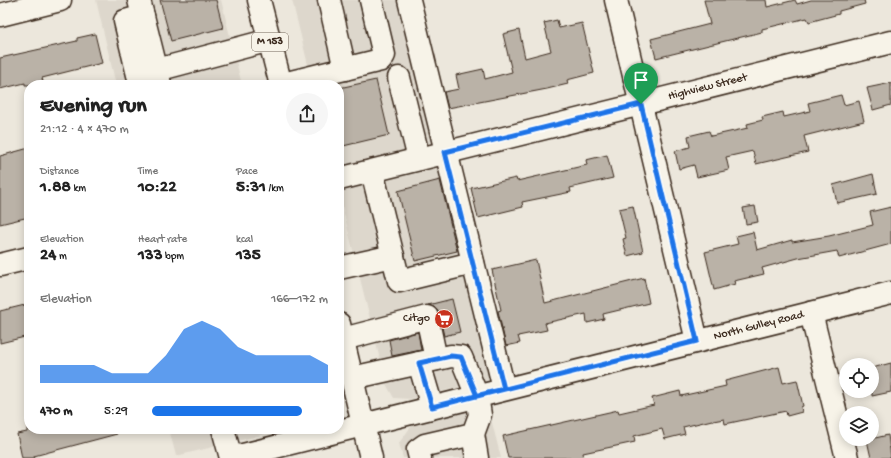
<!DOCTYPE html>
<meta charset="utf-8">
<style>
:root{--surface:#fff;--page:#f6f6f6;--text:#222;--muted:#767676;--accent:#1a73e8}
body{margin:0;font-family:"Gochi Hand",sans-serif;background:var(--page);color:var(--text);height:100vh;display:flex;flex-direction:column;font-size:15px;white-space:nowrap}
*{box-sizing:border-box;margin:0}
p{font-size:13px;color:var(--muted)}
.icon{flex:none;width:22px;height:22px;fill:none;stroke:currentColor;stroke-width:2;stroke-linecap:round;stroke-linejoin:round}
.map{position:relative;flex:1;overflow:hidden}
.side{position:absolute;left:24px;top:80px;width:320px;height:354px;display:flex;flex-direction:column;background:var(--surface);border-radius:16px;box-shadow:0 2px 10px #0003}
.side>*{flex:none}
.fabs{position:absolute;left:839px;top:358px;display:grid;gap:8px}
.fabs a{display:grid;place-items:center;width:40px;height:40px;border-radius:50%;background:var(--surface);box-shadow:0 2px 10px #0003;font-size:20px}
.pin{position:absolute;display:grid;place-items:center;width:34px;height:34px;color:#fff;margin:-41px -17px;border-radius:50% 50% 50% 0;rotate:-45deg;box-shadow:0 0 4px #0007}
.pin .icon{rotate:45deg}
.round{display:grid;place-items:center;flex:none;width:42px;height:42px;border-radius:21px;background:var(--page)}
.headline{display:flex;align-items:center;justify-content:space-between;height:68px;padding:0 16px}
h1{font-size:22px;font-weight:800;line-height:30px}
.figures{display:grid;grid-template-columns:repeat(3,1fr);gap:6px;height:68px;padding:4px 16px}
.figures div{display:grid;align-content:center}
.figures b{font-size:17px;font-weight:800}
.figures small{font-size:11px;font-weight:400}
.figures p{font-size:11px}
.chart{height:112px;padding:8px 16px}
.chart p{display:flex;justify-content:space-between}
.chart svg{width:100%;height:72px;margin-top:4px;fill:var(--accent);opacity:.7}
ul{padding:0 16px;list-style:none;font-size:13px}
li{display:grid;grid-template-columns:64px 48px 1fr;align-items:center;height:30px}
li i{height:10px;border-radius:5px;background:var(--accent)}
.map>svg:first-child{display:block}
</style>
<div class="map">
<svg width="891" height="458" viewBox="0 0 891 458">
<rect width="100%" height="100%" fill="#ece7dc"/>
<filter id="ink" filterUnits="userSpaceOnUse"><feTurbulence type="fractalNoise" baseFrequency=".025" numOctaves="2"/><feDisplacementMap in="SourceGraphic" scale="8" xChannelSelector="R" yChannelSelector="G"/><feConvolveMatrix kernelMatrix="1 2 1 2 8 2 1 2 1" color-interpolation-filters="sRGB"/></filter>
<g filter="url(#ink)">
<!-- built -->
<g fill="#ddd7cc">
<polygon points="96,0 221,0 242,85 116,85"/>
<polygon points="292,0 417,0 508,375 411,399 394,398 386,384 339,193 339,85 313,85"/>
<polygon points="488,407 501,458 403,458 399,443 413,424"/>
<polygon points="169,429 286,429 176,456"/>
</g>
<!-- building -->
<g fill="#bab2a7" stroke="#3b2a1e">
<polygon points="160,0 216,0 223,28 171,41"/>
<polygon points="704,0 766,0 767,7 795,0 797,4 811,0 864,0 865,4 839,11 839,14 809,22 807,18 762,29 762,32 656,58 651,39 710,24"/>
<polygon points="557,20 559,28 582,23 594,73 567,80 568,84 547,89 448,108 444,92 459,89 456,75 483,69 485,79 512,72 503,34 519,30 525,58 551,51 544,23"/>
<polygon points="95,34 102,63 42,78 44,85 25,85 25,83 0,89 0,58 77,41 77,38"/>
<polygon points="376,80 389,135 339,147 339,88"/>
<polygon points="891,83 891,105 873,110 867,88"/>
<polygon points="841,95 844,105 859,101 864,121 804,136 808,152 756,164 753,151 726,157 729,170 697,177 694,165 679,169 675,151 690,147 688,136 709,131 711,136 748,128 747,124 763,120 762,117 783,112 784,117 810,111 808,103"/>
<polygon points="29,148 29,217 0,224 0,156"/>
<polygon points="607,155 613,178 570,188 571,192 522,202 523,207 478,218 471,188 516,178 517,181 587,165 586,160"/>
<polygon points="873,174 877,194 837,203 833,185"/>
<polygon points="440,180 457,251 415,261 398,191"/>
<polygon points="633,206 643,252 627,256 623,239 626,238 619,209"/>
<polygon points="755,206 758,222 746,224 743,208"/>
<polygon points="891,207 891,244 839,258 837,251 798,258 762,268 764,274 734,281 735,284 714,290 705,252 738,244 736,236 753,232 757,250 792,240 792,242 829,236 873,225 870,212"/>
<polygon points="536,260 545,303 644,278 649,303 603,314 604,319 587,323 586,314 545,323 547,330 518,336 520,343 506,346 498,311 501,310 492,270"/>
<polygon points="452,299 460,332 444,336 439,314 436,308 428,305"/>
<polygon points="29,304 29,336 0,343 0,311"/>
<polygon points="418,332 421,350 392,356 389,340"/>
<polygon points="891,363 891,392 872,396 872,368"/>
<polygon points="779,367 783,383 797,380 803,406 801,407 802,412 787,416 786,411 725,424 724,419 713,421 712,420 683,427 685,434 665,439 662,429 634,436 635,442 583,453 584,458 508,458 503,436 618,410 619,413 654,405 652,398 680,391 681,396 726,386 725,381"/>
<polygon points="27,429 116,429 117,434 34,456 35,458 22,458 17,434 27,432"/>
<polygon points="888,435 891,458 871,458 867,440"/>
</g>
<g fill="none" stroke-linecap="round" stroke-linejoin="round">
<defs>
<g id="minor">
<polyline points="139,0 160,84"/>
<polyline points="329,0 345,69"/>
<polyline points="409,0 504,389"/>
<polyline points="616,0 697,341"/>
<polyline points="0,15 60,0"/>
<polyline points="143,16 125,21 138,75 270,40"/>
<polyline points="399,78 419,159"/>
<polyline points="279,85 381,60 384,55 371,0"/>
<polyline points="372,171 399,281 473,263"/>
<path id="s1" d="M 339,179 L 891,42"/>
<polyline points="0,265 29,258"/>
<polyline points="339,268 393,256"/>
<polyline points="811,313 847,458"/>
<polyline points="343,339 427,317 436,359"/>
<polyline points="419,363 432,407"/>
<polyline points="352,378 451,356 461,357 477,396 480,415 473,434 425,445 418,450 420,458"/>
<polyline points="223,429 231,458"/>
<polyline points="473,434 477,458"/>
<path id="s2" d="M 231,458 L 891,293"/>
</g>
<g id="major">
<polyline points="259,0 281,85"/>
<polyline points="339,324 371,458"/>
</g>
</defs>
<!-- minor casing -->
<use href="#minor" stroke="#3b2a1e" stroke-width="25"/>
<!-- major casing -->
<use href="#major" stroke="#3b2a1e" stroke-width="25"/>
<!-- minor -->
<use href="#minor" stroke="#f7f3e8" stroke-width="22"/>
<!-- major -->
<use href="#major" stroke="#f7f3e8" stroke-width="22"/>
</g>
</g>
<g fill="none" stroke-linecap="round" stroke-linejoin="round" filter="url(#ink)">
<defs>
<polyline id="route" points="641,104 445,152 504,389 432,407 419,363 451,356 461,357 477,396 697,341 641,104"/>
</defs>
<!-- route casing -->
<use href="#route" stroke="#fff" stroke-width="8"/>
<!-- route -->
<use href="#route" stroke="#1a73e8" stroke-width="5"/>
</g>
<!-- icons -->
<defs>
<symbol id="supermarket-disc" viewBox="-11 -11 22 22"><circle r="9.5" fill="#c8321e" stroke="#f7f3e8"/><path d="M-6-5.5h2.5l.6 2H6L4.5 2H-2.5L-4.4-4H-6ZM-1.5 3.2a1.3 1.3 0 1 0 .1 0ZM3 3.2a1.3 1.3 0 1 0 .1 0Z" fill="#fff"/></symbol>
</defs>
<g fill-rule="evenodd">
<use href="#supermarket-disc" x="433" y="308" width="22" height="22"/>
</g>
<g text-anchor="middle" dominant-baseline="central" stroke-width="3" stroke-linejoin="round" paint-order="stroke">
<!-- shield labels -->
<rect fill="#f7f3e8" stroke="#73665b" stroke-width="1" x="252" y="33" width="36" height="18" rx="3"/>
<g font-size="11" font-weight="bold" fill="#3b2a1e">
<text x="270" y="42">M 153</text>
</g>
<!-- street labels -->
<g font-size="12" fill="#3b2a1e" stroke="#f7f3e8">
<text stroke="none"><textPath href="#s1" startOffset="380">Highview Street</textPath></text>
<text stroke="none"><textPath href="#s2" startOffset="544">North Gulley Road</textPath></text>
</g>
<!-- poi labels -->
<g font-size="12" fill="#3b2a1e" stroke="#f7f3e8" text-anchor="end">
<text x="430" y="319">Citgo</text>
</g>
</g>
</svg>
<div class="fabs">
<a><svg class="icon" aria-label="locate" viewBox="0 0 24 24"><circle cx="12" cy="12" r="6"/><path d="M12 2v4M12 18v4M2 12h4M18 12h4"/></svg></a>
<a><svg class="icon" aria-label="layers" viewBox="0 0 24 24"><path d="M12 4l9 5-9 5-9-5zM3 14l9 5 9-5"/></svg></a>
</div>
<div class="pin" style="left:641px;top:104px;background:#1e9e55"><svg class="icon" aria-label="arrive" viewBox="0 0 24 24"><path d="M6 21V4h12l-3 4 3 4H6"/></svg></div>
<section class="side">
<div class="headline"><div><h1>Evening run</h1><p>21:12 · 4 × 470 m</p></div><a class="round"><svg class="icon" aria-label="share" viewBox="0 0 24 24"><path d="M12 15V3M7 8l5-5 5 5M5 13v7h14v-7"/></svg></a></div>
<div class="figures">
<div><p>Distance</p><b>1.88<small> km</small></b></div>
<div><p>Time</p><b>10:22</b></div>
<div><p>Pace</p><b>5:31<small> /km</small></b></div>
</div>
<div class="figures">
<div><p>Elevation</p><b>24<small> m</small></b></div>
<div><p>Heart rate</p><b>133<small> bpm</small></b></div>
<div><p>kcal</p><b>135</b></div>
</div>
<div class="chart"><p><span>Elevation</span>166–172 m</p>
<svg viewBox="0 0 160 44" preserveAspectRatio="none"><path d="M0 44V33L10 33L20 33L30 33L40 38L50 38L60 38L70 27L80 11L90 6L100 11L110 22L120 27L130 27L140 27L150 27L160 33V44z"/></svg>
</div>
<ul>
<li><b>470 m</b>5:29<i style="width:85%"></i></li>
</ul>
</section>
</div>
